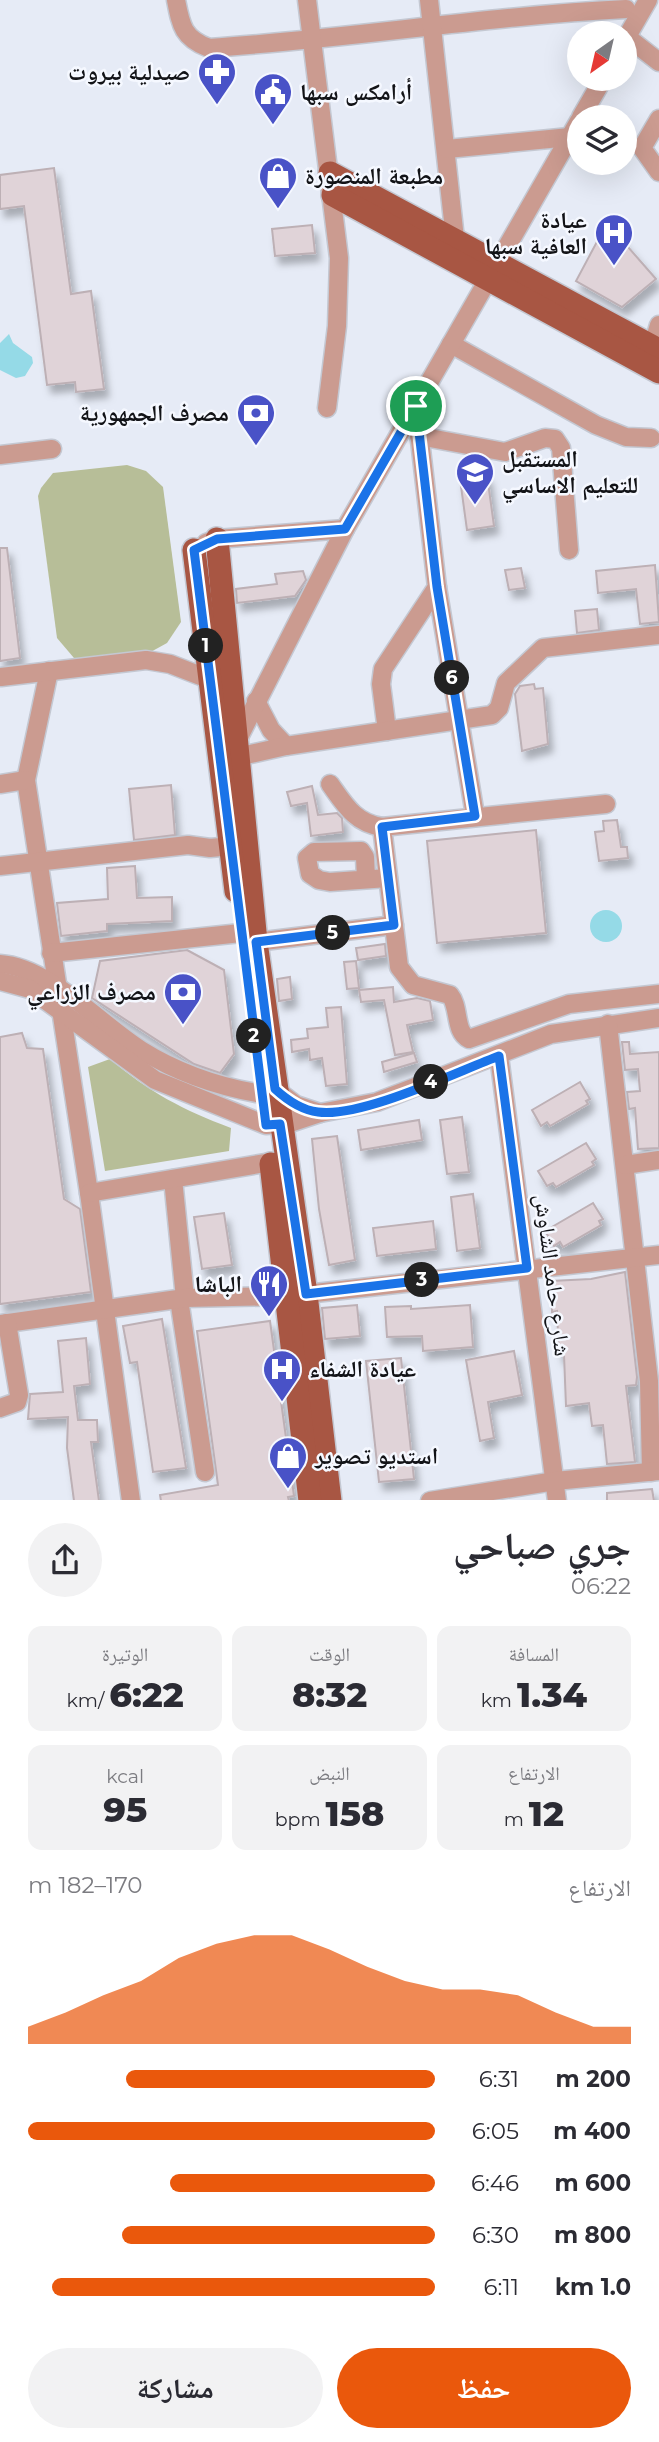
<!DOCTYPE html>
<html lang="ar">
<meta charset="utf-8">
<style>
:root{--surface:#fff;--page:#f2f2f3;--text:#2b2b33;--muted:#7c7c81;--accent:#ea580c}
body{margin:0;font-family:Montserrat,"Noto Naskh Arabic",sans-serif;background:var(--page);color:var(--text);direction:rtl;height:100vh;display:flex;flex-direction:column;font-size:26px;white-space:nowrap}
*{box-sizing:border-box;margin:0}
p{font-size:23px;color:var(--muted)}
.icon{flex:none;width:38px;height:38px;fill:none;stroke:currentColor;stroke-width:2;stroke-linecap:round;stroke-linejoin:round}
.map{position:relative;height:1500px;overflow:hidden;direction:ltr}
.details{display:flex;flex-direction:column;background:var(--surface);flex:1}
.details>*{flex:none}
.needle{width:46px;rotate:214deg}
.buttons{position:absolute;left:567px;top:21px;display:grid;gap:14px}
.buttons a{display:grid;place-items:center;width:70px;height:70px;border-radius:50%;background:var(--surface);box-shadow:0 7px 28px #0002;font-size:35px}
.pin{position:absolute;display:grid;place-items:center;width:60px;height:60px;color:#fff;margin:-30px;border:4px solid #fff;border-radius:50%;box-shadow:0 2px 7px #0007}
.km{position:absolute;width:35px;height:35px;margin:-18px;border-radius:50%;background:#222;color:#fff;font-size:19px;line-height:35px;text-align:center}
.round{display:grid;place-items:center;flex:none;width:74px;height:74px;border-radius:37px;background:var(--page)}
.overview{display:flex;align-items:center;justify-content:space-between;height:119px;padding:0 28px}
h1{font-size:38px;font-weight:800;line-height:52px}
.figures{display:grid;grid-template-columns:repeat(3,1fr);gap:10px;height:119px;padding:7px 28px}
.figures div{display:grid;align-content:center;border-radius:14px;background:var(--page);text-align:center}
.figures b{font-size:35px;font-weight:800}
.figures small{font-size:19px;font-weight:400}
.figures p{font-size:19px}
.chart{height:196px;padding:14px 28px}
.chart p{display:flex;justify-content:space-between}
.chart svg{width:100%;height:126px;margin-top:7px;fill:var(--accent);opacity:.7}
.primary-button{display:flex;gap:14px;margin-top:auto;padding:14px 28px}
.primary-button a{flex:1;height:80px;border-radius:42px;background:var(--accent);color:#fff;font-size:28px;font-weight:800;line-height:80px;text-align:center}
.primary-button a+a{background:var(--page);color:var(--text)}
ul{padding:0 28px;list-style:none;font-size:23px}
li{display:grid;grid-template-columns:112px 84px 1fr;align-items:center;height:52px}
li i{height:18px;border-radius:9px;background:var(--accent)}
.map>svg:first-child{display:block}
</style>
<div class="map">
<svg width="659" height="1501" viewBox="0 0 659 1501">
<defs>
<filter id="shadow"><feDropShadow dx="4.5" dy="8" stdDeviation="3.5" flood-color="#0004"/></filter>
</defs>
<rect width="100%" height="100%" fill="#e6ebf6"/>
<!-- green -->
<g fill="#b7be98">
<polygon points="127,465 146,471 163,487 181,622 167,643 147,654 90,661 74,658 57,638 38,496 41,488 53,473"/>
<path d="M 110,1059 C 149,1092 183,1110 231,1128 L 229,1151 L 105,1171 L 88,1067 Z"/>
</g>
<!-- water -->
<g fill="#95dae7">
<polygon points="9,334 13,343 32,357 33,363 25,376 16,378 0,370 0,343"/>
<circle cx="606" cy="926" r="16"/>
</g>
<!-- building -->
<g fill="#e0d3d8" stroke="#bdb0b5" stroke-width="2" filter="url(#shadow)">
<polygon points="54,168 71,294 91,291 104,389 76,392 75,382 47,385 24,206 0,209 0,175"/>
<polygon points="607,223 656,279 622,307 576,281"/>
<polygon points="312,225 315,253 275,256 272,229"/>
<polygon points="487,475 494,526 467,530 460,479"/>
<polygon points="0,548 7,548 20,658 0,661"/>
<polygon points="655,565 659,622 640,624 636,589 598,593 596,571"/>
<polygon points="521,568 525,588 509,590 505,570"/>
<polygon points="303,571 306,580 295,596 237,603 236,589 277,584 275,574"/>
<polygon points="597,609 599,630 577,633 575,611"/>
<polygon points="534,684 535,689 543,688 548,744 522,751 515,694 520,686"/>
<polygon points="171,785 175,835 134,840 129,789"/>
<polygon points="312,786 318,815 337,813 342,818 343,832 311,836 307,803 291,806 287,792"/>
<polygon points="617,820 621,847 627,847 628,858 599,861 595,832 604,831 603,821"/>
<polygon points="536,830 546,933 437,943 427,841"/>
<polygon points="135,866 137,898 172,897 172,921 107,924 107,931 61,936 57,903 108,899 107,868"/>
<polygon points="385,944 386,956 358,960 356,948"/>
<polygon points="187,950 224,970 234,1054 220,1073 194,1064 92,998 100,961"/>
<polygon points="356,961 359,988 347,989 344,962"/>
<polygon points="290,977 292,999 279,1001 277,979"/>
<polygon points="393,987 394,1002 417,998 430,1001 433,1020 407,1025 413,1052 395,1055 384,1000 361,1002 359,990"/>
<polygon points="341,1007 347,1084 326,1086 322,1058 310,1060 309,1049 292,1052 291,1040 308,1038 307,1029 328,1027 326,1008"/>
<polygon points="22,1033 27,1048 43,1049 64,1199 80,1209 91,1292 0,1304 0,1037"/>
<polygon points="622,1042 629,1042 630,1054 659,1052 659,1148 638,1149 635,1108 629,1109 627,1092 640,1091 638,1069 625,1070"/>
<polygon points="414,1053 417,1062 384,1072 382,1062"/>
<polygon points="580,1082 590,1099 586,1101 588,1104 550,1126 547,1122 541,1126 532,1110"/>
<polygon points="462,1117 469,1172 447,1174 440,1120"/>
<polygon points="419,1120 422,1140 361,1150 358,1130"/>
<polygon points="337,1136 355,1260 329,1265 319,1209 312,1139"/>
<polygon points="586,1143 596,1159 592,1162 594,1165 556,1187 553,1183 547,1186 538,1171"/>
<polygon points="473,1194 480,1248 457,1251 451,1197"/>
<polygon points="593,1203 603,1219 599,1221 601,1225 563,1247 560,1242 554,1246 545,1231"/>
<polygon points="224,1213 232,1265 202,1269 194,1217"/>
<polygon points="433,1221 436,1249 377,1256 373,1228"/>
<polygon points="625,1272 637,1377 636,1385 626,1386 635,1462 607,1464 603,1425 592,1426 589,1403 566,1406 564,1355 559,1355 557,1311 552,1312 551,1281 591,1279"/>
<polygon points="357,1305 360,1336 325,1339 322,1308"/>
<polygon points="470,1305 473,1347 423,1351 422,1336 387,1337 385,1307 411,1306 411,1309"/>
<polygon points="162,1319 186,1468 153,1472 137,1362 130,1363 123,1326"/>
<polygon points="270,1321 294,1496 288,1497 289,1501 161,1501 160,1495 218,1485 197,1331"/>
<polygon points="86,1338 90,1384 74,1386 78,1420 97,1420 98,1442 91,1442 99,1501 74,1501 67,1448 68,1417 28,1419 30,1394 63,1392 58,1341"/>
<polygon points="514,1351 522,1395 488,1402 494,1438 480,1441 466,1360"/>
<polygon points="401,1358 414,1479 379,1482 366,1361"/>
<polygon points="652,1489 654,1501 607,1501 607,1493"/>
</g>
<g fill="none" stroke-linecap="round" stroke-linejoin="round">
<defs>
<g id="minor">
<path d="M 176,0 C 181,26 183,38 209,48 C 349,39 486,16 626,9"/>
<polyline points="307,0 339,258 337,326 327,408"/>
<polyline points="429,0 455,239"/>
<polyline points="627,37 659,62"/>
<polyline points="625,40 648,0"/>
<polyline points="581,117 603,79"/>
<polyline points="659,119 642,148 659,172"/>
<polyline points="447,149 570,137"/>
<polyline points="451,344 596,425 626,437 651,438"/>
<polyline points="649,359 659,325"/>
<polyline points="419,436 505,452 545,438 555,439 561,448 569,550"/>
<polyline points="0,455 52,449"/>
<polyline points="206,543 217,539 345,529"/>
<polyline points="437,587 475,815"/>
<polyline points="49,671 26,780 89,1193 131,1501"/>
<polyline points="1,677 146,660 170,664 211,680"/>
<polyline points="256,701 271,730 286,746"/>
<polyline points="387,731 381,684 383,669 437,587 416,406"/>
<polyline points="236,743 345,529 579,121"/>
<polyline points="237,757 286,746 492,715 499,708 506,683 543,648 659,635"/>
<polyline points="0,784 26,780"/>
<path d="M 330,784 C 345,805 355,823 382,827"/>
<path d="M 606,804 L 382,827 L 399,967 L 413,985 L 450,995 C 460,1007 454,1032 469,1039 L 569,1004 L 659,994"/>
<polyline points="0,866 188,845 210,848 243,845"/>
<polyline points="366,879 365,857 361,851 314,852 307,858 310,874 319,880 330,882 388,878"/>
<polyline points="256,942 394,925"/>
<polyline points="51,953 241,933"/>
<path d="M 0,964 C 49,967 100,1024 141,1050 C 178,1073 219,1087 262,1094"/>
<polyline points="0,981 30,989 155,1080 266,1125 290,1123 320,1113 377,1102 551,1034 659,1018"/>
<polyline points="608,1024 649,1381 651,1472"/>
<polyline points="499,1056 557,1501"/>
<polyline points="275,1089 296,1105 320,1113"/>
<polyline points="625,1165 659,1160"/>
<polyline points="173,1179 185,1298"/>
<polyline points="89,1193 271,1162"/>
<polyline points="179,1299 205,1472"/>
<polyline points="0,1324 185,1298 288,1296 659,1255"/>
<polyline points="0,1408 17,1402 19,1395 7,1323"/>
<polyline points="430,1501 555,1481 659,1471"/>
</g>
<g id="major">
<polyline points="330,173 659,350"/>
<polyline points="333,195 659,372"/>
<polyline points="217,539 256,942 306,1294 330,1501"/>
<polyline points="194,550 236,891"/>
<polyline points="271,1164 310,1501"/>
</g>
</defs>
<!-- minor casing -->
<use href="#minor" stroke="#c4c8d2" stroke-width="21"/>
<!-- major casing -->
<use href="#major" stroke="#c4c8d2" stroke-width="26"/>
<!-- minor -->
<use href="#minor" stroke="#cb9b90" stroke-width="18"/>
<!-- major -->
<use href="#major" stroke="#a85643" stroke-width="23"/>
</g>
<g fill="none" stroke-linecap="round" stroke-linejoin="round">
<defs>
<path id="route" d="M 416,406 L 437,587 L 475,816 L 382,827 L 394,925 L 256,942 L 275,1089 C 287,1100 301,1110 318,1112 C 362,1118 456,1072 499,1056 L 527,1268 L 306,1294 L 280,1124 L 266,1125 L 194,550 L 217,539 L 345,529 Z"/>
</defs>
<!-- route casing -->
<use href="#route" stroke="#fff" stroke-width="14"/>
<!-- route -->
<use href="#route" stroke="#1a73e8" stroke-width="9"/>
</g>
<!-- icons -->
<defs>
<symbol id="pharmacy-pin" viewBox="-11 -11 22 30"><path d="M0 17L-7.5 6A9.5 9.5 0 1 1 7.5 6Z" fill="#4952c7" stroke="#f5f8ff"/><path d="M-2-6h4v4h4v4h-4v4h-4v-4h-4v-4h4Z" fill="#fff"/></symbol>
<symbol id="civic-pin" viewBox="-11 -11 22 30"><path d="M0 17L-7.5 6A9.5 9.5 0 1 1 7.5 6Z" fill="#4952c7" stroke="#f5f8ff"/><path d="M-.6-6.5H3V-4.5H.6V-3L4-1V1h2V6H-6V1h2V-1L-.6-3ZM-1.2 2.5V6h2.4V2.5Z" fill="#fff"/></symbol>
<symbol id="shop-pin" viewBox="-11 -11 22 30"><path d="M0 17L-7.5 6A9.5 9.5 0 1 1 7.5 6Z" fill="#4952c7" stroke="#f5f8ff"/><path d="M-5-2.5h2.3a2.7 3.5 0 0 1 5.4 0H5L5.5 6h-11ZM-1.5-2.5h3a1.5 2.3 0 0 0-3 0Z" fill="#fff"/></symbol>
<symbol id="hospital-pin" viewBox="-11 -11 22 30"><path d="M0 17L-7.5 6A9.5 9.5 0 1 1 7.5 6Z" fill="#4952c7" stroke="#f5f8ff"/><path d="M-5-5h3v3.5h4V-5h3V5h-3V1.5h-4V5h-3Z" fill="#fff"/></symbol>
<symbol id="bank-pin" viewBox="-11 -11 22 30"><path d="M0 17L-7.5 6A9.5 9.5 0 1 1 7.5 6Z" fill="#4952c7" stroke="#f5f8ff"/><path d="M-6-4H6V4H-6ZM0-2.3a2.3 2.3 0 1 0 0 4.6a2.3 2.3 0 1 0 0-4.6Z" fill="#fff"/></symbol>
<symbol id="school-pin" viewBox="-11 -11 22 30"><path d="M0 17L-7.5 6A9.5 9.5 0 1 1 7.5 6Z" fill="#4952c7" stroke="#f5f8ff"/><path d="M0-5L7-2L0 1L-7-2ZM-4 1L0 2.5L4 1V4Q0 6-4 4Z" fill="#fff"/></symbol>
<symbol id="restaurant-pin" viewBox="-11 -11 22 30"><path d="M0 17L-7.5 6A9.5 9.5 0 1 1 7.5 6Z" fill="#4952c7" stroke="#f5f8ff"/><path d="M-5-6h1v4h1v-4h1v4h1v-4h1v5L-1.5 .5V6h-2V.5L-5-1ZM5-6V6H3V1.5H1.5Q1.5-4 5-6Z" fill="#fff"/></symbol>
</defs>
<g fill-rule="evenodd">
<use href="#pharmacy-pin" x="195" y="50" width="44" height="60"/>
<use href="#civic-pin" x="251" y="70" width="44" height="60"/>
<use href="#shop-pin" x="256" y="154" width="44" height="60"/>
<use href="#hospital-pin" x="592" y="211" width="44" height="60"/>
<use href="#bank-pin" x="234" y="391" width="44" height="60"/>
<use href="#school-pin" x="453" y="450" width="44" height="60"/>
<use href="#bank-pin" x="161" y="970" width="44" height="60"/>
<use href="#restaurant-pin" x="247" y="1262" width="44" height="60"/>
<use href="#hospital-pin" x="260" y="1347" width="44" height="60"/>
<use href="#shop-pin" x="266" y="1434" width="44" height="60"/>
</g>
<g text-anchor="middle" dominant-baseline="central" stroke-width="5" stroke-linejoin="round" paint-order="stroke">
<!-- poi labels -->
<g font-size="23" font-weight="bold" fill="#121317" stroke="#f5f8ff" text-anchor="end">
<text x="190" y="72">صيدلية بيروت</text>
<text x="300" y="92" text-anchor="start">أرامكس سبها</text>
<text x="305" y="176" text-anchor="start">مطبعة المنصورة</text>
<text x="587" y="220">عيادة<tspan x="587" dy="26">العافية سبها</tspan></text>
<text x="229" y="413">مصرف الجمهورية</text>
<text x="502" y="459" text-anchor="start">المستقبل<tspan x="502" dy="26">للتعليم الاساسي</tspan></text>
<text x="156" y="992">مصرف الزراعي</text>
<text x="242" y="1284">الباشا</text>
<text x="309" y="1369" text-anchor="start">عيادة الشفاء</text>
<text x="315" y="1456" text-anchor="start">استديو تصوير</text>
</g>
<!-- street labels -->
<g font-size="23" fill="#121317" stroke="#f5f8ff">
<text transform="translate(553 1275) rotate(83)">شارع حامد الشاوش</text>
</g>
</g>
</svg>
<div class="buttons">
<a><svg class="needle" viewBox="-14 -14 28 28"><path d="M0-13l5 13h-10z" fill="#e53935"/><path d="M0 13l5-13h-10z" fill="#7c7c81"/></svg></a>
<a><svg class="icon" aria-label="layers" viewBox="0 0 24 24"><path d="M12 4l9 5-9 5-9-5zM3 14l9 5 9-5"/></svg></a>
</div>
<div class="pin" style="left:416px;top:406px;background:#1e9e55"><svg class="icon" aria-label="arrive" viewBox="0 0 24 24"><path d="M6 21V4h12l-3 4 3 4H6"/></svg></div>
<b class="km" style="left:206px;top:646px">1</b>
<b class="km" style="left:254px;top:1036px">2</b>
<b class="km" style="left:422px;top:1280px">3</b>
<b class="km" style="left:431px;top:1082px">4</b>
<b class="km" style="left:333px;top:933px">5</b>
<b class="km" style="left:452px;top:678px">6</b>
</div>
<section class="details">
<div class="overview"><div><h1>جري صباحي</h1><p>06:22</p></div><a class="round"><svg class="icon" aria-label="share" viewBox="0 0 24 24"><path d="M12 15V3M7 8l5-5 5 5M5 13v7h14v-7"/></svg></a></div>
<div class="figures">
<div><p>المسافة</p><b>1.34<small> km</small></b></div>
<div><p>الوقت</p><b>8:32</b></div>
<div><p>الوتيرة</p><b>6:22<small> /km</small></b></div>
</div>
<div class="figures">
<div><p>الارتفاع</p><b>12<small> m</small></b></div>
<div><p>النبض</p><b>158<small> bpm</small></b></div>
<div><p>kcal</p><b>95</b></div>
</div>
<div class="chart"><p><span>الارتفاع</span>170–182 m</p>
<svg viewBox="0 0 160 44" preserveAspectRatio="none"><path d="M0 44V38L10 33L20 27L30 22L40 14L50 9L60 6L70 6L80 11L90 17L100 22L110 25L120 25L130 27L140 33L150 38L160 38V44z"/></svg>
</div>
<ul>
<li><b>200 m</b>6:31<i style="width:76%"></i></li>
<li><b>400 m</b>6:05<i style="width:100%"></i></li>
<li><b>600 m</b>6:46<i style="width:65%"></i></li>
<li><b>800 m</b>6:30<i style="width:77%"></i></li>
<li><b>1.0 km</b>6:11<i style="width:94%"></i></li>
</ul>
<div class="primary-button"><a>حفظ</a><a>مشاركة</a></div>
</section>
